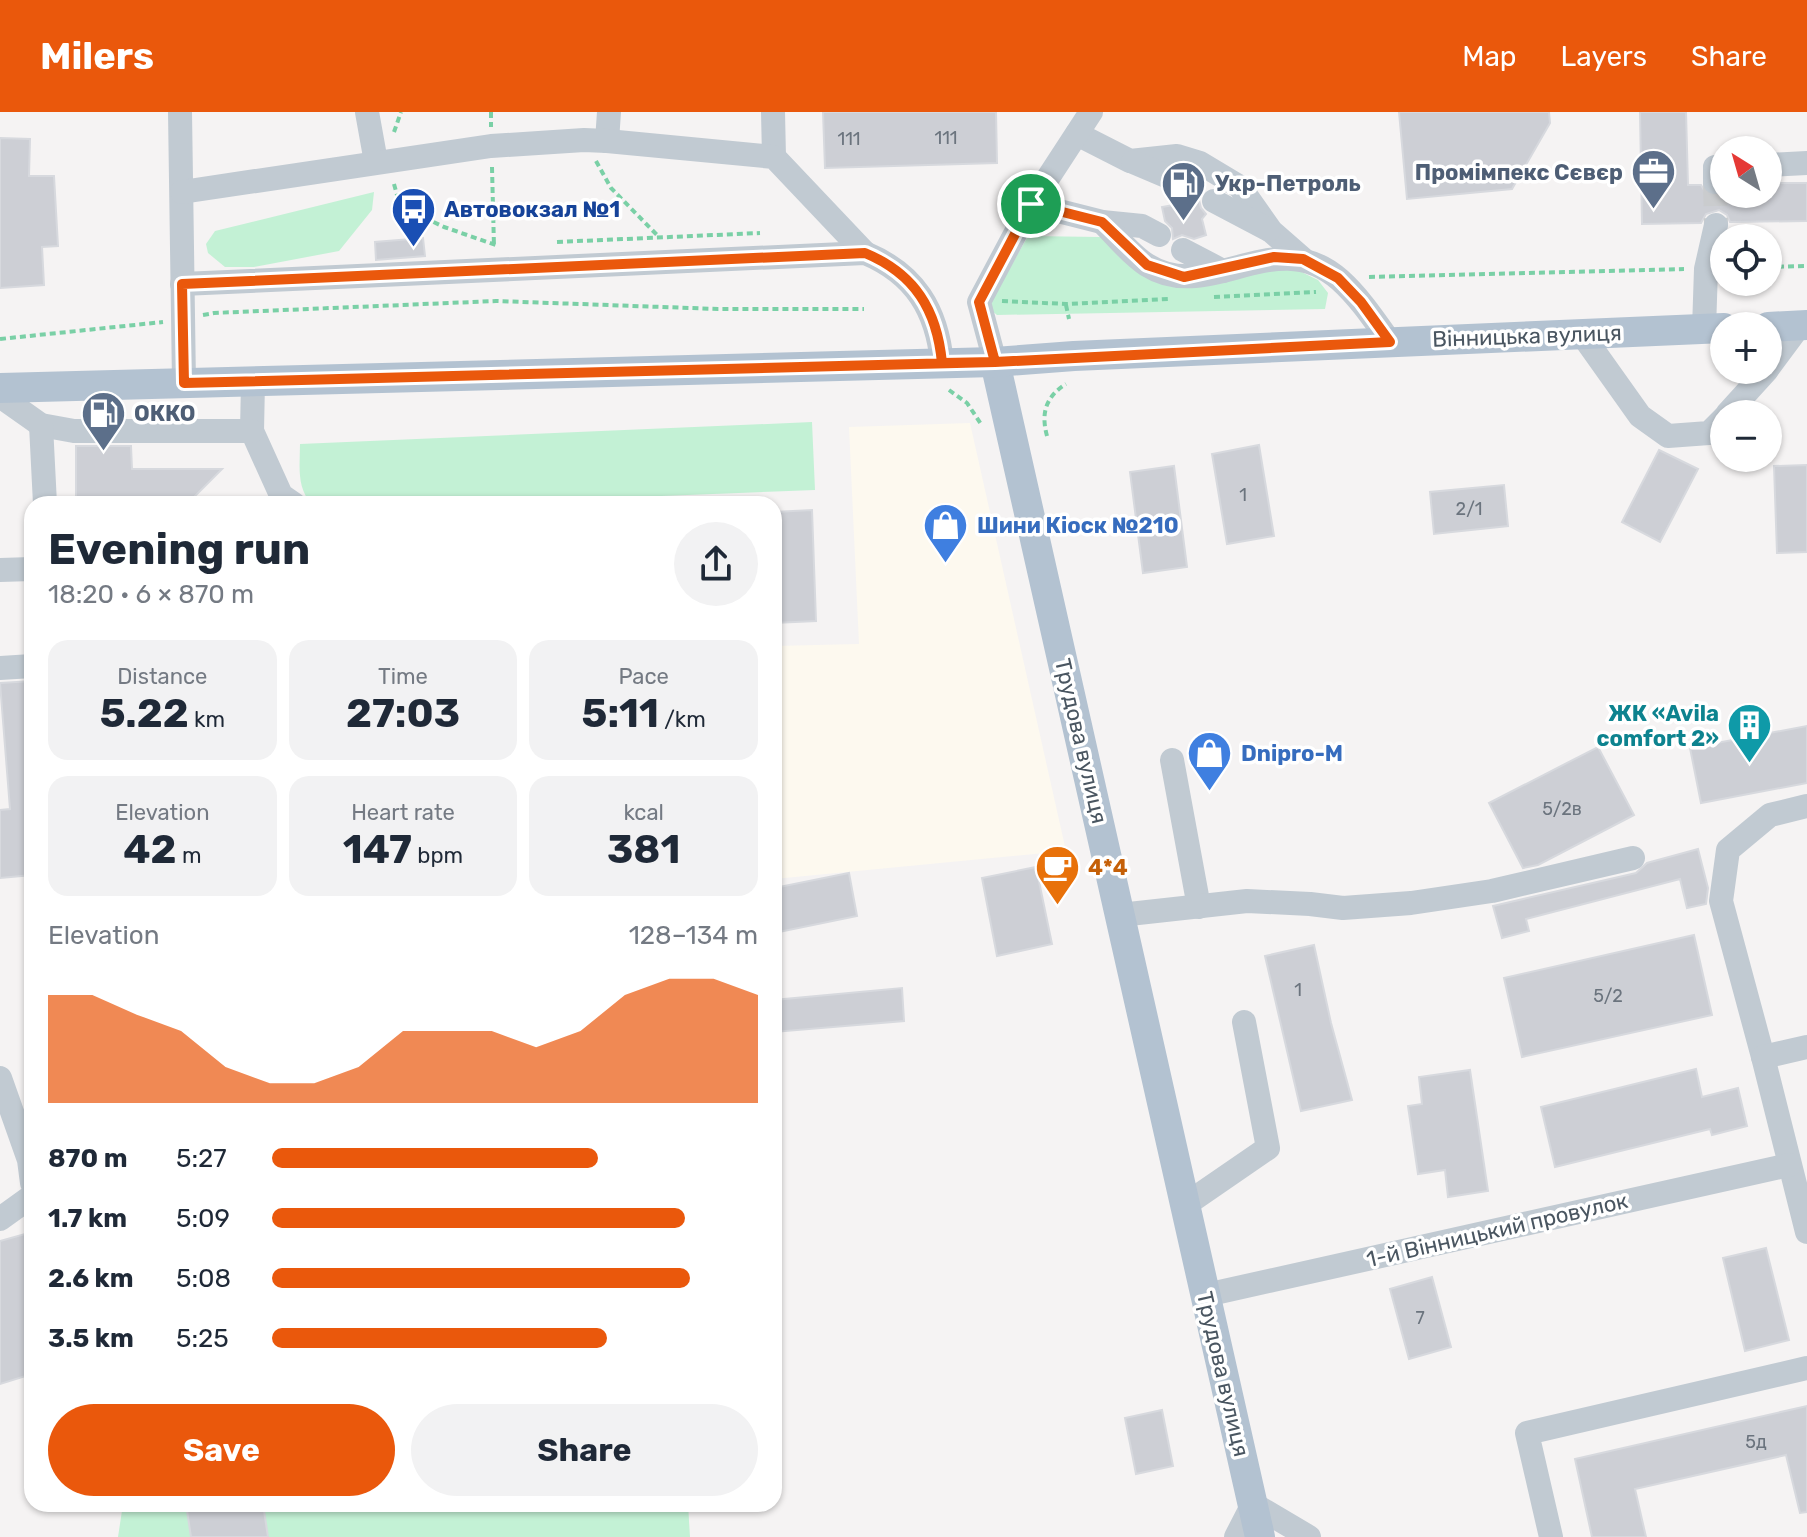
<!DOCTYPE html>
<meta charset="utf-8">
<style>
:root{--surface:#fff;--page:#f2f2f3;--text:#1f2937;--muted:#747a83;--accent:#ea580c}
body{margin:0;font-family:Rubik,sans-serif;background:var(--page);color:var(--text);height:100vh;display:flex;flex-direction:column;font-size:30px;white-space:nowrap}
*{box-sizing:border-box;margin:0}
p{font-size:26px;color:var(--muted)}
.icon{flex:none;width:44px;height:44px;fill:none;stroke:currentColor;stroke-width:2;stroke-linecap:round;stroke-linejoin:round}
.map{position:relative;flex:1;overflow:hidden}
.details{position:absolute;left:24px;top:384px;width:758px;height:1016px;display:flex;flex-direction:column;background:var(--surface);border-radius:24px;box-shadow:0 2px 6px #0004}
.details>*{flex:none}
.needle{width:52px;rotate:323deg}
.buttons{position:absolute;left:1710px;top:24px;display:grid;gap:16px}
.buttons a{display:grid;place-items:center;width:72px;height:72px;border-radius:50%;background:var(--surface);box-shadow:0 2px 6px #0004;font-size:40px}
.pin{position:absolute;display:grid;place-items:center;width:68px;height:68px;color:#fff;margin:-34px;border:4px solid #fff;border-radius:50%;box-shadow:0 2px 8px #0007}
.round{display:grid;place-items:center;flex:none;width:84px;height:84px;border-radius:42px;background:var(--page)}
.overview{display:flex;align-items:center;justify-content:space-between;height:136px;padding:0 24px}
h1{font-size:44px;font-weight:700;line-height:60px}
.figures{display:grid;grid-template-columns:repeat(3,1fr);gap:12px;height:136px;padding:8px 24px}
.figures div{display:grid;align-content:center;border-radius:20px;background:var(--page);text-align:center}
.figures b{font-size:40px;font-weight:700}
.figures small{font-size:22px;font-weight:400}
.figures p{font-size:22px}
.chart{height:224px;padding:16px 24px}
.chart p{display:flex;justify-content:space-between}
.chart svg{width:100%;height:144px;margin-top:8px;fill:var(--accent);opacity:.7}
.action{display:flex;gap:16px;margin-top:auto;padding:16px 24px}
.action a{flex:1;height:92px;border-radius:48px;background:var(--accent);color:#fff;font-size:32px;font-weight:700;line-height:92px;text-align:center}
.action a+a{background:var(--page);color:var(--text)}
ul{padding:0 24px;list-style:none;font-size:26px}
li{display:grid;grid-template-columns:128px 96px 1fr;align-items:center;height:60px}
li i{height:20px;border-radius:10px;background:var(--accent)}
header{display:flex;align-items:center;gap:48px;box-sizing:border-box;height:112px;padding:0 40px;background:var(--accent);color:#fff}
header strong{font-size:38px}
nav{display:flex;gap:44px;margin-inline-start:auto;font-size:28px}
.map>svg:first-child{display:block}
</style>
<header>
<strong>Milers</strong>
<nav><a>Map</a><a>Layers</a><a>Share</a></nav>
</header>
<div class="map">
<svg width="1807" height="1425" viewBox="0 0 1807 1425">
<rect width="100%" height="100%" fill="#f5f3f3"/>
<!-- commercial -->
<polygon fill="#fdf9ef" points="970,311 1066,739 774,767 774,534 859,532 849,315"/>
<!-- green -->
<g fill="#c3f1d5">
<polygon points="374,80 372,98 339,139 254,155 225,155 208,141 206,132 215,119"/>
<polygon points="1028,124 1101,125 1138,159 1289,154 1318,168 1328,181 1325,197 997,203 992,199 990,191"/>
<path d="M 812,310 L 815,378 L 456,392 L 312,392 C 296,376 300,353 300,332 Z"/>
<polygon points="123,1392 688,1392 690,1425 118,1425"/>
</g>
<!-- building -->
<g fill="#cdcfd5" stroke="#d7d9de" stroke-width="2">
<polygon points="823,0 996,0 997,51 825,56"/>
<polygon points="1399,0 1549,0 1550,11 1512,77 1407,87"/>
<polygon points="1640,0 1686,0 1688,73 1701,73 1707,83 1716,85 1724,82 1768,82 1768,71 1807,71 1807,109 1730,110 1727,103 1719,98 1706,102 1701,111 1642,112"/>
<polygon points="0,26 30,27 29,64 54,64 58,134 42,135 44,173 0,176"/>
<polygon points="1183,87 1193,90 1199,88 1201,96 1206,102 1202,107 1206,123 1194,127 1182,123 1173,127 1172,116 1165,109 1162,95 1179,92"/>
<polygon points="423,126 425,144 376,148 375,130"/>
<polygon points="1259,333 1274,424 1227,432 1212,342"/>
<polygon points="76,334 131,334 132,357 222,357 192,387 76,391"/>
<polygon points="1659,338 1698,357 1660,430 1622,410"/>
<polygon points="1807,353 1807,440 1777,441 1774,354"/>
<polygon points="1174,354 1187,455 1143,461 1130,360"/>
<polygon points="1504,373 1508,414 1434,422 1430,380"/>
<polygon points="812,398 816,509 774,511 774,400"/>
<polygon points="32,569 32,763 0,766 0,698 10,697 0,571"/>
<polygon points="1807,614 1807,671 1701,691 1690,636"/>
<polygon points="1598,635 1634,703 1538,753 1523,756 1489,691"/>
<polygon points="1698,737 1708,776 1706,792 1687,796 1680,767 1526,807 1529,819 1502,826 1493,794 1636,761 1647,751"/>
<polygon points="1036,755 1052,832 997,844 982,766"/>
<polygon points="849,761 857,804 774,821 774,776"/>
<polygon points="1694,823 1712,903 1522,945 1504,866"/>
<polygon points="1314,833 1331,911 1352,988 1301,999 1265,844"/>
<polygon points="902,876 904,909 774,920 774,888"/>
<polygon points="1696,957 1702,985 1738,976 1747,1014 1712,1023 1710,1017 1555,1055 1541,995"/>
<polygon points="1470,958 1488,1079 1448,1085 1445,1058 1418,1062 1408,994 1422,992 1419,965"/>
<polygon points="32,1120 32,1262 0,1272 0,1129"/>
<polygon points="1766,1136 1789,1228 1745,1239 1723,1146"/>
<polygon points="1432,1165 1451,1235 1409,1247 1390,1177"/>
<polygon points="1807,1294 1807,1400 1800,1401 1786,1343 1635,1377 1646,1425 1592,1425 1575,1347"/>
<polygon points="1162,1298 1173,1354 1136,1362 1125,1306"/>
<polygon points="186,1392 263,1392 268,1425 191,1425"/>
</g>
<g fill="none" stroke-linecap="round" stroke-linejoin="round">
<!-- minor-tunnel -->
<polyline stroke="#caccce" stroke-width="24" stroke-dasharray="24 12" stroke-linecap="butt" points="1715,70 1716,113"/>
<!-- path -->
<g stroke="#7ad0a6" stroke-width="4" stroke-dasharray="6 4" stroke-linecap="butt">
<polyline points="491,0 491,15"/>
<polyline points="394,20 401,0"/>
<polyline points="596,49 611,76 659,125"/>
<polyline points="492,55 494,135"/>
<polyline points="394,72 400,94 444,115 496,133"/>
<polyline points="557,130 760,121"/>
<polyline points="1768,155 1807,154"/>
<polyline points="1369,165 1684,157"/>
<polyline points="1214,185 1316,180"/>
<polyline points="1002,189 1066,192 1169,187"/>
<polyline points="1066,193 1069,207"/>
<polyline points="203,203 214,201 496,189 718,197 864,197"/>
<polyline points="0,227 163,210"/>
<polyline points="949,278 967,291 981,312"/>
<path d="M 1047,324 C 1041,302 1045,285 1066,272"/>
</g>
<!-- minor -->
<g stroke="#c1cad2" stroke-width="24">
<polyline points="180,0 184,271"/>
<polyline points="367,0 376,50"/>
<polyline points="773,0 774,45"/>
<polyline points="1077,22 1130,49 1177,44 1200,51 1240,75 1271,119 1303,147"/>
<polyline points="607,29 609,0"/>
<polyline points="1133,50 1192,75"/>
<polyline points="1768,53 1807,51"/>
<polyline points="1715,70 1715,55 1724,55"/>
<polyline points="182,80 491,34 584,28 607,29 774,45 865,141"/>
<polyline points="1214,89 1269,118"/>
<polyline points="1031,92 1102,110 1142,114 1159,123"/>
<path d="M 1102,110 C 1116,124 1131,143 1147,153 C 1210,193 1275,110 1340,168 C 1360,186 1375,209 1390,230"/>
<polyline points="1183,138 1223,159"/>
<path d="M 182,172 L 865,141 C 915,162 937,198 942,251"/>
<polyline points="1704,217 1706,157 1716,113"/>
<polyline points="1581,221 1640,304 1668,324 1709,321 1724,306"/>
<polyline points="995,250 979,190 1031,92 1091,0"/>
<polyline points="1768,256 1800,213"/>
<polyline points="253,270 252,319 281,383 294,392"/>
<polyline points="0,284 41,313 74,319 252,319"/>
<polyline points="1727,302 1767,258"/>
<polyline points="41,313 45,392"/>
<polyline points="0,458 32,457"/>
<polyline points="0,556 32,554"/>
<polyline points="1172,648 1199,795"/>
<polyline points="1807,694 1770,703 1728,738 1721,789 1763,945 1807,1120"/>
<polyline points="1120,803 1247,789 1310,792 1343,796 1411,791 1492,779 1633,746"/>
<polyline points="1763,945 1807,935"/>
<polyline points="0,966 29,1048 32,1071"/>
<polyline points="1185,1093 1268,1036 1244,910"/>
<polyline points="0,1107 32,1084"/>
<polyline points="1206,1183 1789,1053"/>
<polyline points="1236,1425 1253,1392 1309,1425"/>
<polyline points="1551,1425 1527,1321 1807,1256"/>
</g>
<!-- major -->
<g stroke="#b3c2d1" stroke-width="30">
<polyline points="1768,215 1807,213"/>
<polyline points="995,250 1260,1425"/>
<polyline points="0,276 995,250 1074,244 1724,216"/>
</g>
</g>
<g fill="none" stroke-linecap="round" stroke-linejoin="round">
<defs>
<path id="route" d="M 1031,92 L 979,190 L 995,250 L 942,251 C 937,198 915,162 865,141 L 182,172 L 184,271 L 995,250 L 1390,230 L 1361,190 L 1338,166 L 1303,147 L 1274,145 L 1184,165 L 1147,153 L 1102,110 L 1031,92"/>
</defs>
<!-- route casing -->
<use href="#route" stroke="#fff" stroke-width="16"/>
<!-- route -->
<use href="#route" stroke="#ea580c" stroke-width="10"/>
</g>
<!-- icons -->
<defs>
<symbol id="office-pin" viewBox="-11 -11 22 30"><path d="M0 17L-7.5 6A9.5 9.5 0 1 1 7.5 6Z" fill="#5c6f8a" stroke="#fff"/><path d="M-6-3h4V-5.5h4V-3h4V5H-6ZM-1-4.5V-3h2v-1.5ZM-6 0V1H6V0Z" fill="#fff"/></symbol>
<symbol id="fuel-pin" viewBox="-11 -11 22 30"><path d="M0 17L-7.5 6A9.5 9.5 0 1 1 7.5 6Z" fill="#5c6f8a" stroke="#fff"/><path d="M-5.5-6h7V0h2V4h1.3V-2.5L3-4.5l.8-.8L6-3V5H2.5V1h-1V6h-7ZM-4.2-4.7v3.2H.2V-4.7Z" fill="#fff"/></symbol>
<symbol id="bus-pin" viewBox="-11 -11 22 30"><path d="M0 17L-7.5 6A9.5 9.5 0 1 1 7.5 6Z" fill="#1a4fb4" stroke="#fff"/><path d="M-5-6H5V4H4V6H2V4H-2V6H-4V4H-5ZM-3.5-4V0h7V-4ZM-3.5 1.2v1.5H-2V1.2ZM2 1.2v1.5H3.5V1.2Z" fill="#fff"/></symbol>
<symbol id="shop-pin" viewBox="-11 -11 22 30"><path d="M0 17L-7.5 6A9.5 9.5 0 1 1 7.5 6Z" fill="#3f7fe0" stroke="#fff"/><path d="M-5-2.5h2.3a2.7 3.5 0 0 1 5.4 0H5L5.5 6h-11ZM-1.5-2.5h3a1.5 2.3 0 0 0-3 0Z" fill="#fff"/></symbol>
<symbol id="building-pin" viewBox="-11 -11 22 30"><path d="M0 17L-7.5 6A9.5 9.5 0 1 1 7.5 6Z" fill="#0f9aa8" stroke="#fff"/><path d="M-4-6H4V6H1V3H-1V6H-4ZM-2.5-4.3h1.7v1.8h-1.7ZM.8-4.3h1.7v1.8H.8ZM-2.5-1h1.7V.8h-1.7ZM.8-1h1.7V.8H.8Z" fill="#fff"/></symbol>
<symbol id="cafe-pin" viewBox="-11 -11 22 30"><path d="M0 17L-7.5 6A9.5 9.5 0 1 1 7.5 6Z" fill="#e8710a" stroke="#fff"/><path d="M-5.5-4.5H6V0H3Q3 3.5 0 3.5H-2.5Q-5.5 3.5-5.5 0ZM3-3.2v2h1.7v-2ZM-6 4.5H4V6H-6Z" fill="#fff"/></symbol>
</defs>
<g fill-rule="evenodd">
<use href="#office-pin" x="1628" y="34" width="51" height="69"/>
<use href="#fuel-pin" x="1158" y="46" width="51" height="69"/>
<use href="#bus-pin" x="388" y="72" width="51" height="69"/>
<use href="#fuel-pin" x="78" y="276" width="51" height="69"/>
<use href="#shop-pin" x="920" y="388" width="51" height="69"/>
<use href="#building-pin" x="1724" y="588" width="51" height="69"/>
<use href="#shop-pin" x="1184" y="616" width="51" height="69"/>
<use href="#cafe-pin" x="1032" y="730" width="51" height="69"/>
</g>
<g text-anchor="middle" dominant-baseline="central" stroke-width="7" stroke-linejoin="round" paint-order="stroke">
<!-- number labels -->
<g font-size="18" fill="#6b747e">
<text x="946" y="26">111</text>
<text x="849" y="27">111</text>
<text x="1243" y="383">1</text>
<text x="1469" y="397">2/1</text>
<text x="1562" y="697">5/2в</text>
<text x="1298" y="878">1</text>
<text x="1608" y="884">5/2</text>
<text x="1420" y="1206">7</text>
<text x="1756" y="1330">5д</text>
</g>
<!-- service labels -->
<g font-size="22" font-weight="bold" fill="#4e5e75" stroke="#fff" text-anchor="start">
<text x="1623" y="60" text-anchor="end">Промімпекс Сєвєр</text>
<text x="1215" y="71">Укр-Петроль</text>
<text x="134" y="301">ОККО</text>
</g>
<!-- transit labels -->
<g font-size="22" font-weight="bold" fill="#164399" stroke="#fff" text-anchor="start">
<text x="444" y="97">Автовокзал №1</text>
</g>
<!-- street labels -->
<g font-size="22" fill="#4a5661" stroke="#fff">
<text transform="translate(1527 224) rotate(-2)">Вінницька вулиця</text>
<text transform="translate(1081 629) rotate(77)">Трудова вулиця</text>
<text transform="translate(1497 1118) rotate(-13)">1-й Вінницький провулок</text>
<text transform="translate(1223 1262) rotate(77)">Трудова вулиця</text>
</g>
<!-- shop labels -->
<g font-size="22" font-weight="bold" fill="#366cbe" stroke="#fff" text-anchor="start">
<text x="977" y="413">Шини Кіоск №210</text>
<text x="1241" y="641">Dnipro-M</text>
</g>
<!-- culture labels -->
<g font-size="22" font-weight="bold" fill="#0d838f" stroke="#fff" text-anchor="end">
<text x="1719" y="601">ЖК «Avila<tspan x="1719" dy="25">comfort 2»</tspan></text>
</g>
<!-- food labels -->
<g font-size="22" font-weight="bold" fill="#c56008" stroke="#fff" text-anchor="start">
<text x="1088" y="755">4*4</text>
</g>
</g>
</svg>
<div class="buttons">
<a><svg class="needle" viewBox="-14 -14 28 28"><path d="M0-13l5 13h-10z" fill="#e53935"/><path d="M0 13l5-13h-10z" fill="#747a83"/></svg></a>
<a><svg class="icon" aria-label="locate" viewBox="0 0 24 24"><circle cx="12" cy="12" r="6"/><path d="M12 2v4M12 18v4M2 12h4M18 12h4"/></svg></a>
<a>+</a>
<a>−</a>
</div>
<div class="pin" style="left:1031px;top:92px;background:#1e9e55"><svg class="icon" aria-label="arrive" viewBox="0 0 24 24"><path d="M6 21V4h12l-3 4 3 4H6"/></svg></div>
<section class="details">
<div class="overview"><div><h1>Evening run</h1><p>18:20 · 6 × 870 m</p></div><a class="round"><svg class="icon" aria-label="share" viewBox="0 0 24 24"><path d="M12 15V3M7 8l5-5 5 5M5 13v7h14v-7"/></svg></a></div>
<div class="figures">
<div><p>Distance</p><b>5.22<small> km</small></b></div>
<div><p>Time</p><b>27:03</b></div>
<div><p>Pace</p><b>5:11<small> /km</small></b></div>
</div>
<div class="figures">
<div><p>Elevation</p><b>42<small> m</small></b></div>
<div><p>Heart rate</p><b>147<small> bpm</small></b></div>
<div><p>kcal</p><b>381</b></div>
</div>
<div class="chart"><p><span>Elevation</span>128–134 m</p>
<svg viewBox="0 0 160 44" preserveAspectRatio="none"><path d="M0 44V11L10 11L20 17L30 22L40 33L50 38L60 38L70 33L80 22L90 22L100 22L110 27L120 22L130 11L140 6L150 6L160 11V44z"/></svg>
</div>
<ul>
<li><b>870 m</b>5:27<i style="width:67%"></i></li>
<li><b>1.7 km</b>5:09<i style="width:85%"></i></li>
<li><b>2.6 km</b>5:08<i style="width:86%"></i></li>
<li><b>3.5 km</b>5:25<i style="width:69%"></i></li>
</ul>
<div class="action"><a>Save</a><a>Share</a></div>
</section>
</div>
